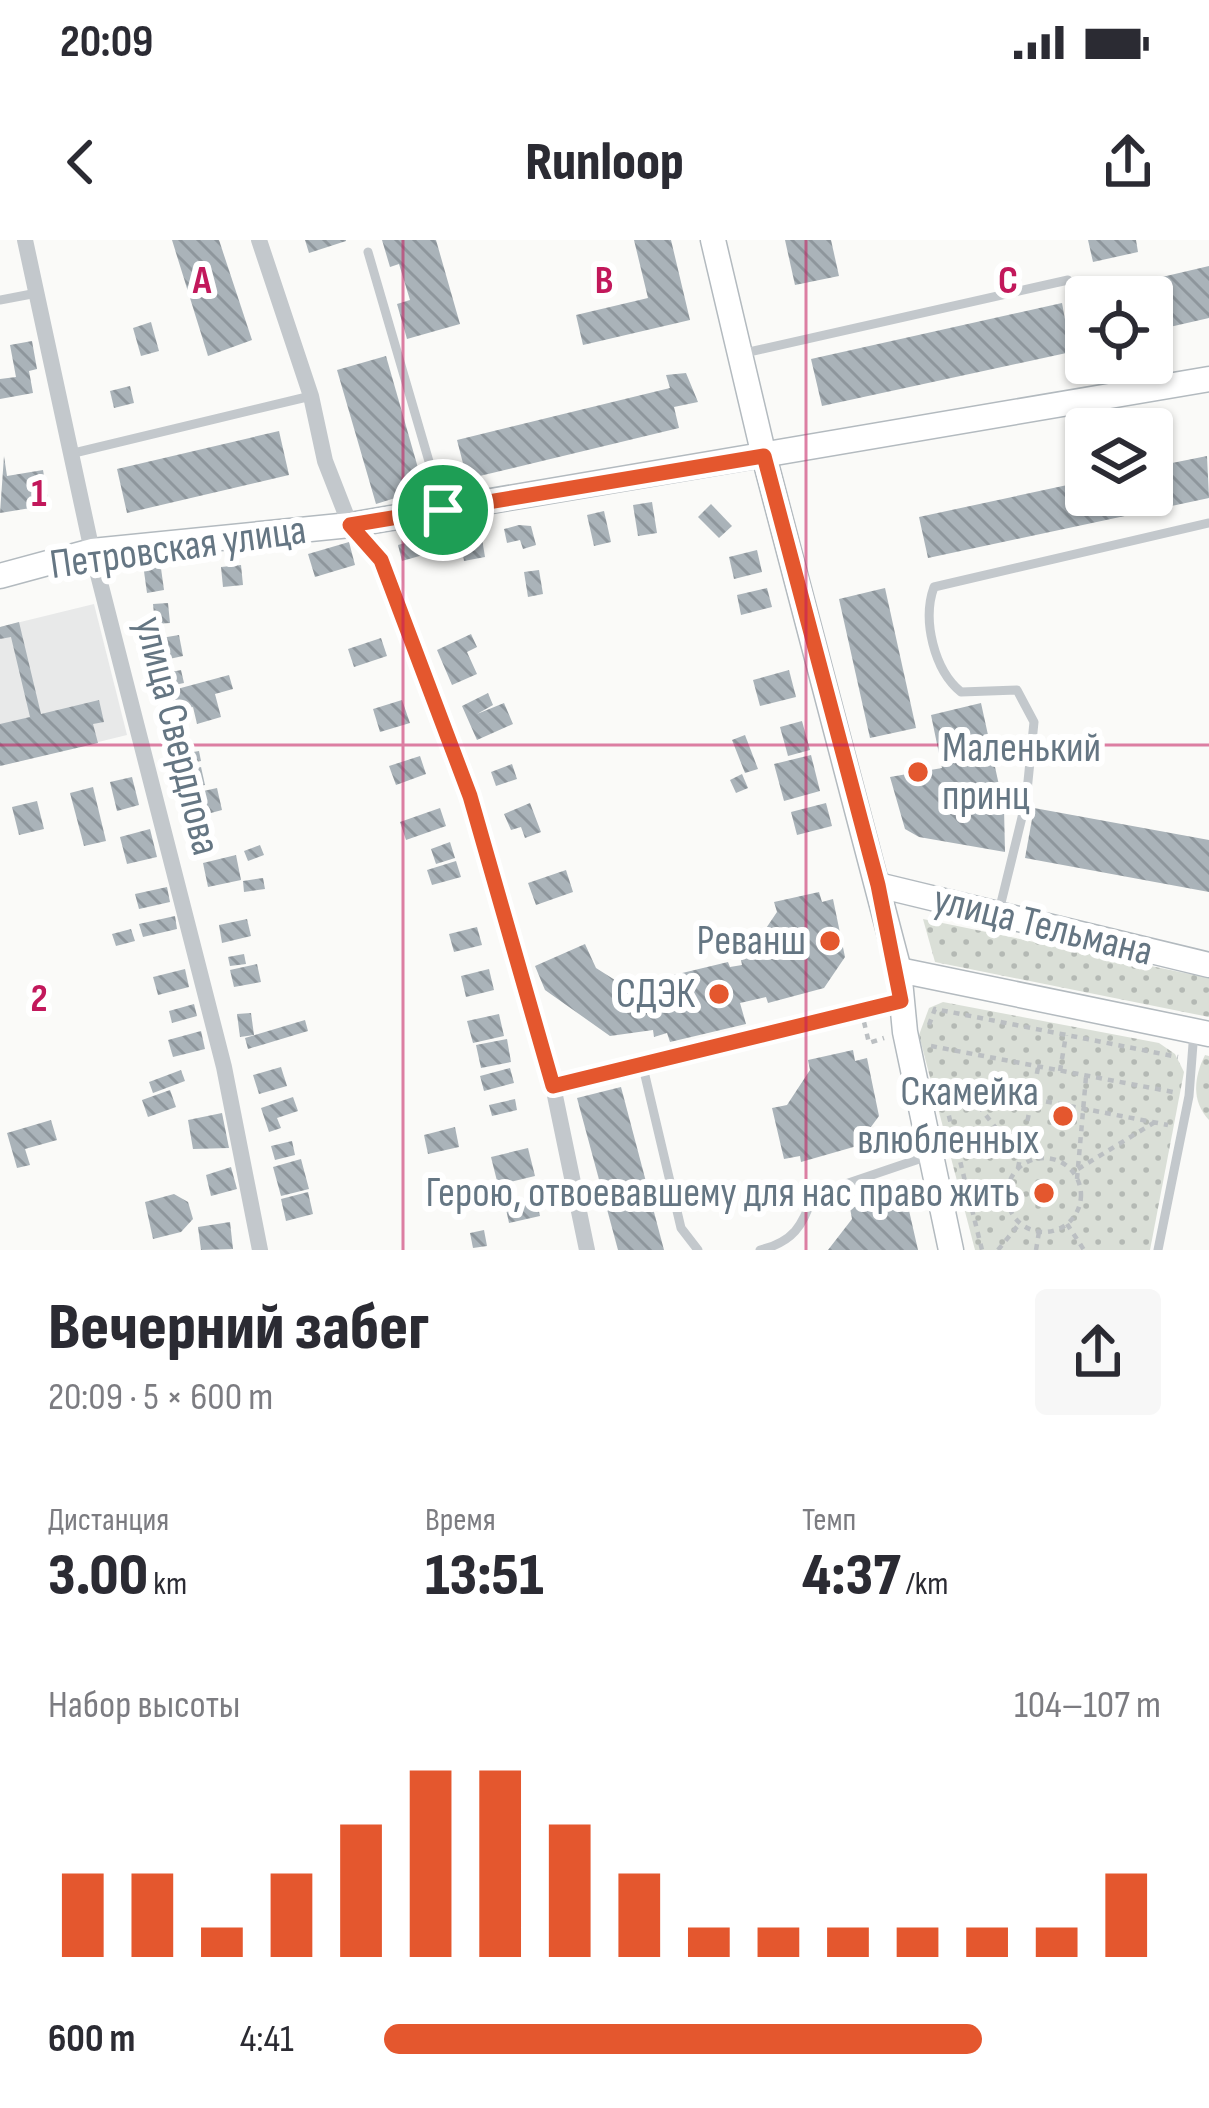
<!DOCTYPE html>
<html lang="ru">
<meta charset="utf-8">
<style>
:root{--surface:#fff;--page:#f7f7f7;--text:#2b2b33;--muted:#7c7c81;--accent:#e4572e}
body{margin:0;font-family:"Sofia Sans Condensed",sans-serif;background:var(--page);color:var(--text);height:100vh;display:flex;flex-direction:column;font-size:45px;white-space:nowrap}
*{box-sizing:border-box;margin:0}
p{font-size:39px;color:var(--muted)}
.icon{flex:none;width:66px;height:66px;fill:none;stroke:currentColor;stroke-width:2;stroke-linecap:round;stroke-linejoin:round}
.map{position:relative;height:1010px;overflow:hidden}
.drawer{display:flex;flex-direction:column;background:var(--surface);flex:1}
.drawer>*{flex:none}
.controls{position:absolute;left:1065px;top:36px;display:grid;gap:24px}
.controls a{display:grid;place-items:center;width:108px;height:108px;border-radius:12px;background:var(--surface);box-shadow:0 3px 9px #0004;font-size:60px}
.pin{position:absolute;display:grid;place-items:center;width:102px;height:102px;color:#fff;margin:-51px;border:6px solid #fff;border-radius:50%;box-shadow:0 3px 12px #0007}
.round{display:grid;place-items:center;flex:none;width:126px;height:126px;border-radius:12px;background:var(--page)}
.headline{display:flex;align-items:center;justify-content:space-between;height:204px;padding:0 48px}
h1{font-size:66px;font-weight:800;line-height:90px}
.stats{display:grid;grid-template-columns:repeat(3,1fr);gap:18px;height:204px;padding:12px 48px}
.stats div{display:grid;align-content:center}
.stats b{font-size:60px;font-weight:800}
.stats small{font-size:33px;font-weight:400}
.stats p{font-size:33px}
.chart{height:336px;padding:24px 48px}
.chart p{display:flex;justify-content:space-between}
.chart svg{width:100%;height:216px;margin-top:12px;stroke:var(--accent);stroke-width:6}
ul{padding:0 48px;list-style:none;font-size:39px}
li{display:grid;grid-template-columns:192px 144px 1fr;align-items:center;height:90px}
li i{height:30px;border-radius:15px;background:var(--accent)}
.status{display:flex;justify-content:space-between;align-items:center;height:84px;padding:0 60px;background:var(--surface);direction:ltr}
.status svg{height:33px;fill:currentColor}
header{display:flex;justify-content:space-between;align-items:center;height:156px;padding:0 48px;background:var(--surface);font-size:54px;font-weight:800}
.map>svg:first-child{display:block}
</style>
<div class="status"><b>20:09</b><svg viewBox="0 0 49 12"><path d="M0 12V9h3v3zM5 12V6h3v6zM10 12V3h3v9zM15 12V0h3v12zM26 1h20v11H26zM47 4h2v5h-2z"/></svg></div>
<header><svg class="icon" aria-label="back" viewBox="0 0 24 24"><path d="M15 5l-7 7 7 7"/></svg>Runloop<svg class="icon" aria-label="share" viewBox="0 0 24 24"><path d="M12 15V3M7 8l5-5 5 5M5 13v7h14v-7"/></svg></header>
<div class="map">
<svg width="1209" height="1010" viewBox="0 0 1209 1010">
<defs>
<pattern id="grass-dots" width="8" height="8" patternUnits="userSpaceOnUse" patternTransform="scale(3)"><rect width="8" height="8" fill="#dadfd7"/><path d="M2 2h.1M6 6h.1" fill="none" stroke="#b4b9b4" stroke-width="1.8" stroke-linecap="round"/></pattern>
<pattern id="building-back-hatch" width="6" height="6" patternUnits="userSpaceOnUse" patternTransform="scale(3)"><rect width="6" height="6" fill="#aab3b9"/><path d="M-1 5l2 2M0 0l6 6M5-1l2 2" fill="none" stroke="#8e969c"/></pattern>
</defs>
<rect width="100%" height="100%" fill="#fafaf8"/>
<!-- built -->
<polygon fill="#e8e9e9" points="94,364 127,495 0,526 0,387"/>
<!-- grass -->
<g fill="url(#grass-dots)">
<polygon points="923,679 1209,738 1209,777 935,722"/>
<polygon points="943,762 1159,803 1175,814 1184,832 1150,1010 975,1010 919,795 929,768"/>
<path d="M 1205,815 L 1209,816 L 1209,880 C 1191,861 1194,837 1205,815 Z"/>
</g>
<!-- building -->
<g fill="url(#building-back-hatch)">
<polygon points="172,0 219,0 252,100 208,116"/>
<polygon points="305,0 346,0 346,1 309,13"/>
<polygon points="382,0 436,0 460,84 407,99 397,64 410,60 399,24 390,27"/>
<polygon points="634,0 671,0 690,80 583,105 576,75 648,58"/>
<polygon points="785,0 831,0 839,36 795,45"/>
<polygon points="1088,0 1136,0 1138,12 1093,22"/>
<polygon points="1209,26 1209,78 1152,91 1152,57 1117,57 1115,48"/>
<polygon points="1062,63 1071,112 822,166 811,119"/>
<polygon points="151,82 159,111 141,116 133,88"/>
<polygon points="32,101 37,129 29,131 33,153 0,159 0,139 16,137 10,105"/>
<polygon points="386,116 424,249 376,264 337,130"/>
<polygon points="686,133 698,162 674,167 679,188 467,239 457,200 670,148 666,135"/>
<polygon points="130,146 134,163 114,168 110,151"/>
<polygon points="279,191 289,235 127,273 117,229"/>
<polygon points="4,216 7,236 43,230 49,265 0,273"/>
<polygon points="1207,216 1209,258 928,318 919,277 1086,241 1086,255 1152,255 1152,227"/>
<polygon points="652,262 657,293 638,296 633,265"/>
<polygon points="711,264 732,286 719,298 698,277"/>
<polygon points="604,271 611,302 594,306 587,275"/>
<polygon points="519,285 531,286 536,305 523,309 520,300 507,303 504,289"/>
<polygon points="481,293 485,317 464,321 460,297"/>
<polygon points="419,299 423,315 402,321 398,305"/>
<polygon points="349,302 355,325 315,337 308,314"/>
<polygon points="757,310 762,332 734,339 729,317"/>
<polygon points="160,321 164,350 147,353 143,324"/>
<polygon points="241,325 243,345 223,347 221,327"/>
<polygon points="539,330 543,354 528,357 524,332"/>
<polygon points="767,348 772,367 741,375 737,355"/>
<polygon points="885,348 916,488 870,498 839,359"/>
<polygon points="168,363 170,383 155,384 153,364"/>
<polygon points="19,382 41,474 99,460 104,482 93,484 98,503 0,526 0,484 30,477 11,397 0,399 0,387"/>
<polygon points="471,394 477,407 467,412 477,434 452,445 437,410"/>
<polygon points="179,395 183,416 160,421 155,399"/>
<polygon points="381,398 387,416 354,427 348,409"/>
<polygon points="181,430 184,443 164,447 162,434"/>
<polygon points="789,430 796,457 760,466 753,440"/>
<polygon points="229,435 233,449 215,454 221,477 197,484 193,467 172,473 166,452"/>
<polygon points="488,453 493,465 477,474 504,463 513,484 477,500 462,466"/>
<polygon points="402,460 410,483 380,492 373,469"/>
<polygon points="981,463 1004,568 1005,612 919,597 905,589 890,537 942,528 931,475"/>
<polygon points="802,481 810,510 788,516 780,487"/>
<polygon points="745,495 758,529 745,533 732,500"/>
<polygon points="199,511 201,521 184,524 182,514"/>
<polygon points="811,515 820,551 784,561 774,524"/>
<polygon points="420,516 426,534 396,545 389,526"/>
<polygon points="512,524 517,539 496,546 491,532"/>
<polygon points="201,527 205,545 188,548 185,531"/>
<polygon points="742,534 748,548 736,553 730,540"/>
<polygon points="132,537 139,565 117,571 110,542"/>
<polygon points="93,547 106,601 84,606 70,553"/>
<polygon points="217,548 222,570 196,577 190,554"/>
<polygon points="37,561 44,589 19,595 12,567"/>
<polygon points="530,563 541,592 525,598 521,587 511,590 504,574"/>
<polygon points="826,563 832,586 797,595 791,572"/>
<polygon points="440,568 446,586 406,600 400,582"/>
<polygon points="1034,568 1209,600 1209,652 1025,618"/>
<polygon points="150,589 157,617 127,624 120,597"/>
<polygon points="450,602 455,618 436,624 431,609"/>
<polygon points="260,605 264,615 248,621 244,611"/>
<polygon points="236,615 241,640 208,647 203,623"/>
<polygon points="456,621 461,637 432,645 427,630"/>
<polygon points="566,630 573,652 536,665 528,643"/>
<polygon points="263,638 265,649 244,652 243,641"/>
<polygon points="167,647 170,662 139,669 135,654"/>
<polygon points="819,652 822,662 833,659 845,717 824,748 768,763 766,757 740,763 746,784 670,802 667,793 654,797 653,790 610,796 545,750 535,726 585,704 596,728 637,754 655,749 653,740 728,722 730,727 742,725 739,710 754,706 777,672 774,662"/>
<polygon points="175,676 177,689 143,697 139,684"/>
<polygon points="247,679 251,696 222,703 219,685"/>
<polygon points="477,687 482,705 454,712 449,694"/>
<polygon points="131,689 135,701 116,706 112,694"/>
<polygon points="244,714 246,724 230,726 228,717"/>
<polygon points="257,724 261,742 234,747 230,730"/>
<polygon points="185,729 189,747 158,755 153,737"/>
<polygon points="489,729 494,750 466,757 461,736"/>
<polygon points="194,764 197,776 172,783 169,771"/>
<polygon points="251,773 254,795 240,797 237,774"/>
<polygon points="499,774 504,796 473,803 467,781"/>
<polygon points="305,780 308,791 248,809 245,798"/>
<polygon points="201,791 205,809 173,817 168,800"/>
<polygon points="507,799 511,822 481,828 476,805"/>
<polygon points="853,810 855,821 867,818 879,876 857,906 801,922 800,916 784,919 772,868 787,865 810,830 808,820"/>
<polygon points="281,827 287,846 259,854 253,835"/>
<polygon points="510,828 514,843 484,851 480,836"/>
<polygon points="181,830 185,841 153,853 149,842"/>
<polygon points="621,847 664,1010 618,1010 577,858"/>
<polygon points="170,850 176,867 148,877 142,860"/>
<polygon points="293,857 298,871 277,878 281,888 269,892 261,868"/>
<polygon points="515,859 517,870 492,876 489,865"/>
<polygon points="222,873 229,908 193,909 188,880"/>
<polygon points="51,880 57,900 25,909 30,925 17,928 7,893"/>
<polygon points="455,887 459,907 428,914 424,895"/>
<polygon points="292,901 295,915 275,920 271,906"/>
<polygon points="528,908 535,936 498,945 491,917"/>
<polygon points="301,919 309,949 281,956 273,927"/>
<polygon points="231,927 237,949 211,956 206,935"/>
<polygon points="308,952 313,974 286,981 281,959"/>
<polygon points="174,954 188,962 193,979 181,992 153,999 145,962"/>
<polygon points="895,958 897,969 908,966 918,1010 828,1010 852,979 850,968"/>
<polygon points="537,962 540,976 509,983 506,969"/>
<polygon points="230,982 233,1009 201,1010 198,987"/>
<polygon points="484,990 487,1006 473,1008 470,993"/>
</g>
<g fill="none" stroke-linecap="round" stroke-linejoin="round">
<defs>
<g id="secondary">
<polyline points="713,0 764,216 899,730 905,792 951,1010"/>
<polyline points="0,336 92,311 350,285 1209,139"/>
<polyline points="878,645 1209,725"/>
<polyline points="899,730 1209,794"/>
</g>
</defs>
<!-- secondary casing -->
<use href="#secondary" stroke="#b3babf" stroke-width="27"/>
<!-- path -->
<g stroke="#bbbfc2" stroke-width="4.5" stroke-dasharray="6 6" stroke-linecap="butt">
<polyline points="864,782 869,803 884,798"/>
<polyline points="929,785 935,769 1178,817"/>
<polyline points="931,806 1173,852"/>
<polyline points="1060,831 1066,795"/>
<polyline points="940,841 1168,885"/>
<polyline points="964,847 1019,918"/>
<polyline points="946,864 982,1010"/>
<circle cx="1044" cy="955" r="37"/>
<polyline points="1018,928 1038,828"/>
<polyline points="1078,929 1155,882"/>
<polyline points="1077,939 1086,837"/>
<polyline points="1067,984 1084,1010"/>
<polyline points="998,1010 1020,983"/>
<polyline points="1036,1010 1039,992"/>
</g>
<!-- service -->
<g stroke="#c3c8cc" stroke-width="9">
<polyline points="368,12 442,266"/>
<polyline points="0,60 37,53"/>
<polyline points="740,114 1068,40"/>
<polyline points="74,213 311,156"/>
<path d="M 999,671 L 1026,561 L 1034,482 L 1017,450 L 961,452 C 934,430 922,380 934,347 L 1209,283"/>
<polyline points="643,827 681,988 698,1010"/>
<polyline points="553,846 897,761"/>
<path d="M 760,1010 C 793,1002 803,986 813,955 L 931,915"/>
<polyline points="1158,1010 1189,856 1194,791"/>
</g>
<!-- minor -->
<g stroke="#c3c8cc" stroke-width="16">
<polyline points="25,0 92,311 224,827 260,1010"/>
<polyline points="259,0 311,156 325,221 350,285 381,320 470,556 553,846 587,1010"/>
</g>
<!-- secondary -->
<use href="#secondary" stroke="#fff" stroke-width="24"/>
</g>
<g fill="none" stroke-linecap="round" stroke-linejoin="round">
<defs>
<polygon id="route" points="764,216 878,645 901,761 553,846 470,556 381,320 350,285"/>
</defs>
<!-- route casing -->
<use href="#route" stroke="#fff" stroke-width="24"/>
<!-- route -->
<use href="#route" stroke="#e4572e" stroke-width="15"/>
</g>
<!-- grid -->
<path fill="none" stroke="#c2185b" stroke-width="3" stroke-opacity="0.55" d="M 403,0 L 403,1010M 806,0 L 806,1010M 0,505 L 1209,505"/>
<!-- markers -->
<g fill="#e4572e" stroke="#fff" stroke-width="4.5">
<circle cx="918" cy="532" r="12"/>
<circle cx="830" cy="701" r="12"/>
<circle cx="719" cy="754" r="12"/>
<circle cx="1063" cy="876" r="12"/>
<circle cx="1044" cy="953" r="12"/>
</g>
<g text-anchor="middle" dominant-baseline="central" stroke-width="12" stroke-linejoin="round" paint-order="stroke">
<!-- street labels -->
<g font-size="42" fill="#657683" stroke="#fff">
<text transform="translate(178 308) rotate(-8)">Петровская улица</text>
<text transform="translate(177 496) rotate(76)">улица Свердлова</text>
<text transform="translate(1043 686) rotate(14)">улица Тельмана</text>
</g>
<!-- poi labels -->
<g font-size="42" fill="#657683" stroke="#fff" text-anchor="end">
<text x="942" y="508" text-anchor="start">Маленький<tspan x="942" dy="48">принц</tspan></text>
<text x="806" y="701">Реванш</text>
<text x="695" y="754">СДЭК</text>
<text x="1039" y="852">Скамейка<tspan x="1039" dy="48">влюбленных</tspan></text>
<text x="1020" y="953">Герою, отвоевавшему для нас право жить</text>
</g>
</g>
<g font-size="39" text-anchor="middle" font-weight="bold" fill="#c2185b" stroke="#fff" stroke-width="12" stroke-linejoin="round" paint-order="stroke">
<text x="202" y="53">A</text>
<text x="604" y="53">B</text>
<text x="1008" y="53">C</text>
<text x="39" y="266">1</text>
<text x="39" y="771">2</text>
</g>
</svg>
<div class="controls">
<a><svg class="icon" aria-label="locate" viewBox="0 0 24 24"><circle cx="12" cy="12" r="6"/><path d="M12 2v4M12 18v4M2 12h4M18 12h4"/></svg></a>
<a><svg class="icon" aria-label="layers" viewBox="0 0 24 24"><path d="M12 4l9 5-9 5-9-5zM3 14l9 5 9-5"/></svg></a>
</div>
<div class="pin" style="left:443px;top:270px;background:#1e9e55"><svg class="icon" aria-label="arrive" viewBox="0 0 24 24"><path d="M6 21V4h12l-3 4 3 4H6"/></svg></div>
</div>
<section class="drawer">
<div class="headline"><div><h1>Вечерний забег</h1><p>20:09 · 5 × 600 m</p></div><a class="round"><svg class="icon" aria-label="share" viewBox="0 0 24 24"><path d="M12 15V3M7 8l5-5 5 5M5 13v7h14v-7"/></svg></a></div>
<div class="stats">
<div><p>Дистанция</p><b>3.00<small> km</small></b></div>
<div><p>Время</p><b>13:51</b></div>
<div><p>Темп</p><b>4:37<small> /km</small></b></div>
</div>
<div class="chart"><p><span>Набор высоты</span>104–107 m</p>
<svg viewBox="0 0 160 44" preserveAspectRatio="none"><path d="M5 44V27M15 44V27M25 44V38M35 44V27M45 44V17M55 44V6M65 44V6M75 44V17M85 44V27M95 44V38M105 44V38M115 44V38M125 44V38M135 44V38M145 44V38M155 44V27"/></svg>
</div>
<ul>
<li><b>600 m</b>4:41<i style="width:77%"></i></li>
</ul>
</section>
